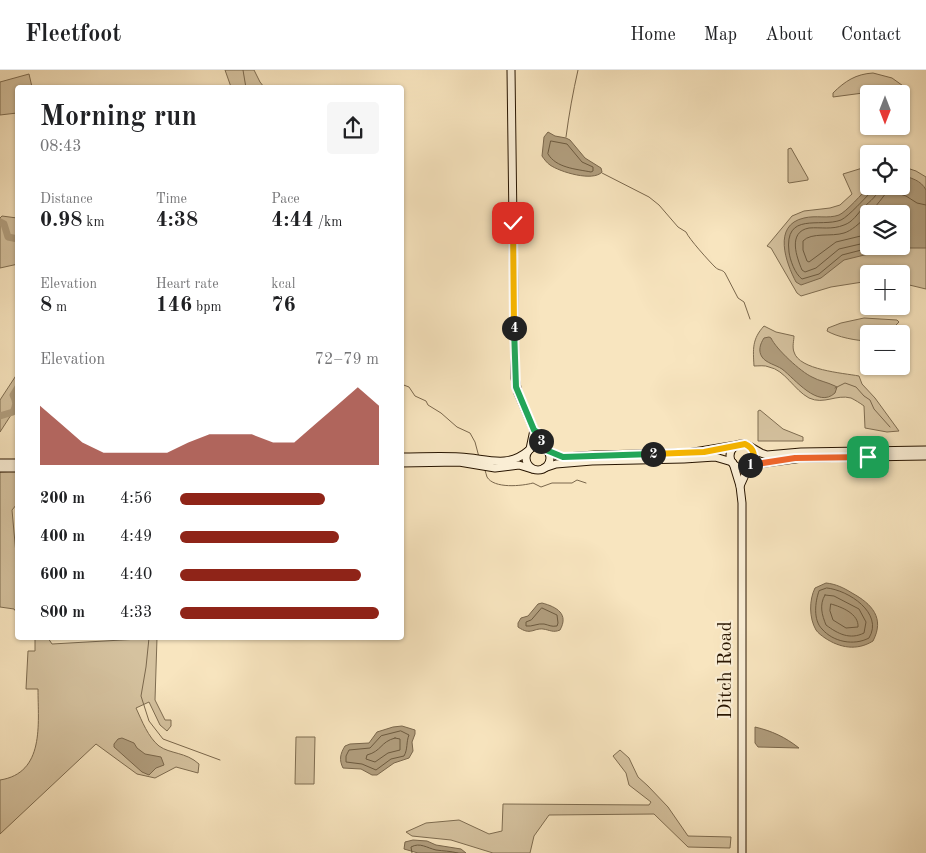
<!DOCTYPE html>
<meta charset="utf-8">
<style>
:root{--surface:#fff;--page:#f6f6f6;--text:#202124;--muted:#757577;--line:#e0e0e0;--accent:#8f2418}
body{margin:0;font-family:"Old Standard TT",serif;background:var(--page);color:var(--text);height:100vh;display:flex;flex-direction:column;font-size:19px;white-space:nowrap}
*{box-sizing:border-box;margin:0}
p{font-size:16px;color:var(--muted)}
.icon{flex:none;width:28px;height:28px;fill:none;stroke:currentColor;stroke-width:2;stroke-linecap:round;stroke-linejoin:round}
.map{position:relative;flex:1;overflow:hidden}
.sheet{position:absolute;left:15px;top:15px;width:389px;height:555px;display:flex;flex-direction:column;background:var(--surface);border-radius:5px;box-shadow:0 1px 4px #0004}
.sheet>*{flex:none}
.needle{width:32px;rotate:180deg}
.fabs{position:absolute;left:860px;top:15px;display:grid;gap:10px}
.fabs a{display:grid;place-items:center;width:50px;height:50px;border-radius:5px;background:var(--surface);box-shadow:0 1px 4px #0004;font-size:25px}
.pin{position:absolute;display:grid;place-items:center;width:42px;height:42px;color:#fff;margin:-21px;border-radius:10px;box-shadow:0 2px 8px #0006}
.km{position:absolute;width:25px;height:25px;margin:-12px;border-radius:50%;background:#222;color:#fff;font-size:14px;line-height:25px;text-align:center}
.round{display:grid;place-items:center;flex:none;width:52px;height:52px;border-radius:5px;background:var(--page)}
.head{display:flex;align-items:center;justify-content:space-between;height:85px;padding:0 25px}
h1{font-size:28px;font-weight:600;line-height:38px}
.metrics{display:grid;grid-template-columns:repeat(3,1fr);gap:8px;height:85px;padding:5px 25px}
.metrics div{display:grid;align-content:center}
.metrics b{font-size:21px;font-weight:600}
.metrics small{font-size:14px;font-weight:400}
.metrics p{font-size:14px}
.chart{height:140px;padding:10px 25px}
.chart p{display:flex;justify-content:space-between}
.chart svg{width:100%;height:90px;margin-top:5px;fill:var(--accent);opacity:.7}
ul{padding:0 25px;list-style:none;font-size:16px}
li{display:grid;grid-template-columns:80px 60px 1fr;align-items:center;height:38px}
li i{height:12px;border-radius:6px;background:var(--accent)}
header{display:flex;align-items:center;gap:30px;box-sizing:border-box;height:70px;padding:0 25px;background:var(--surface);border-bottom:1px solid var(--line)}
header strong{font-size:24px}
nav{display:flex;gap:28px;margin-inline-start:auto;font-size:18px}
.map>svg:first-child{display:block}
</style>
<header>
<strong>Fleetfoot</strong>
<nav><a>Home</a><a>Map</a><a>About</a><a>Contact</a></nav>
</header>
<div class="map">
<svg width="926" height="783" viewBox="0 0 926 783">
<rect width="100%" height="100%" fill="#f8e5bf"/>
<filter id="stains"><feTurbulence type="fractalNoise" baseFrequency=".004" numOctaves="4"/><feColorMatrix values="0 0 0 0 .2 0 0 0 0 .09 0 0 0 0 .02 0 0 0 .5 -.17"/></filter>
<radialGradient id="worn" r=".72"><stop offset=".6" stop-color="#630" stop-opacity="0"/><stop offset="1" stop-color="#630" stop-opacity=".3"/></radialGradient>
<!-- green -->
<g fill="#d5c29f" stroke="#7e6c50" fill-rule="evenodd">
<polygon points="225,0 254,0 260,12 264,17 231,17"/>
<path d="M 873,3 L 892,8 L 906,18 L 906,20 L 902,22 L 863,23 L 833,27 L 833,23 C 845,11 856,4 873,3 Z"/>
<polygon points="29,4 32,17 18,18 17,43 0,45 0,12"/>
<polygon points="791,78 808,108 808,110 789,113 788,112 788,79"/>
<path d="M 869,96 L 869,116 L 901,116 L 901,96 L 916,101 L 926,107 L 926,219 L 901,213 L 901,204 L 869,204 L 869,211 L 831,217 L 801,226 L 797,223 L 771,178 L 767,176 L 792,146 L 804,141 L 830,138 L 840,135 L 852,124 L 843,104 ZM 869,144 L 901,144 L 901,176 L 869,176 Z"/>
<polygon points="2,146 17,148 18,194 0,198 0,148"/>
<path d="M 864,248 L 897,250 L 899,252 L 887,264 L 869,264 L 869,271 C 857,271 837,267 827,261 L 828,258 L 841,253 Z"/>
<path d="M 764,256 L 776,262 L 794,266 C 794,270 792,277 794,282 C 799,300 843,303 859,306 L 862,314 L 875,328 L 899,361 L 887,362 L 865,358 L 864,336 C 860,333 855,330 851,328 C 836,324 824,335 809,328 C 794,320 785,300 769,297 C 765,295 759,296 754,296 C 753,279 752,269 764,256 Z"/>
<polygon points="17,304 17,342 11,345 0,362 0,330"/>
<polygon points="760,340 783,359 803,367 803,371 758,371 758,341"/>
<polygon points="17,401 17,434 12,440 17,495 17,543 14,539 0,537 0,402"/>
<path d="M 35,568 L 48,568 L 52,574 L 157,568 L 155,630 L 165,650 L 171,650 L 171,656 L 167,661 L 160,655 L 149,632 L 136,638 C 142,651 148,667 159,676 C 170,684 186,682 199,694 L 198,703 L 176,697 L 155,708 L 137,704 L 96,674 L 0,764 L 0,710 C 45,703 38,654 38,619 L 26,619 L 28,581 L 35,581 Z"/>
<polygon points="296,667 315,667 314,714 295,714"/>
<polygon points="620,680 629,688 638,707 648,716 668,737 688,766 731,767 730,778 688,777 654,744 549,745 534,766 530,783 493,783 451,770 412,766 406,762 426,753 459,750 489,764 502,761 503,734 649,735 651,732 629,715 626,703 613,686"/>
</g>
<!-- water -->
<g fill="#b19e7e" stroke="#7a674c" fill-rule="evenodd">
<path d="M 548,62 L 555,66 L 566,68 L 570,70 L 585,88 L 601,98 L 602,102 C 593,112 560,102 550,95 C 547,93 544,89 542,86 L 544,67 Z"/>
<path d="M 901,105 C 911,108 921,110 926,120 L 926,178 L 893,178 L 844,190 L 821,208 L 801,215 L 796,212 C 786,193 772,155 804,148 C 816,145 828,149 839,145 C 846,142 863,123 869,116 L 901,116 ZM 869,144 L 901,144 L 901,176 L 869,176 Z"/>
<path d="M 769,267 L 771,268 C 776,279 801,302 812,307 C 819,311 827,312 835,316 L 837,317 L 835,323 C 818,339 795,309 782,299 C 776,295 766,293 762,287 C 758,281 760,274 764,268 Z"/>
<path d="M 826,513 C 836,514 844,518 852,523 C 872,534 885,548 873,571 C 857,581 840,578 825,568 C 822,566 818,563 816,560 C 809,548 809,530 815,518 Z"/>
<path d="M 542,533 C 557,537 569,544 560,560 C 553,563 550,560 543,559 C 533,558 531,566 518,557 L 518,553 L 521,548 L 528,546 L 538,534 Z"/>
<path d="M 402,656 L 415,660 L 415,664 L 412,672 L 413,681 L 409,688 L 394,693 L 377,705 L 372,705 L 361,699 L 343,698 C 339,690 340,684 345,676 L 350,674 L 369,673 L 377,662 L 393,657 Z"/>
<path d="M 755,657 C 772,661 785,667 799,678 L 758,677 L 755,673 Z"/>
<polygon points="122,668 134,673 137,678 145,684 161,687 164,695 156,698 149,705 142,702 114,677 114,674 118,669"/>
<polygon points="413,770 427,771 436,775 461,779 466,783 418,783 404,779 405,772"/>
</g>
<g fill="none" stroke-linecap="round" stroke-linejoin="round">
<!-- shore -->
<g stroke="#6c5a3f" stroke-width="1">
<path d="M 551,71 L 567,74 L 582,92 L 593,97 L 593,101 L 591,102 C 576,99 556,98 548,84 Z"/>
<path d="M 874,116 L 872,121 C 865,128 849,146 841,150 C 820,158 784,141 789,182 C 790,190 795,204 802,209 L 819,204 L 842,185 L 877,176"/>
<path d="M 869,164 L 836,172 L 809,192 L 807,191 L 803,180 L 803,171 C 811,162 832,167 844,163 C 858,159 880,132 888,120 L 906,126 L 917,133 L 926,135"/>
<path d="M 869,172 L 839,179 L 816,198 L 805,202 L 802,200 C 797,188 787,162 809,158 C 821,157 832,160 844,155 C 853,152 857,144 864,137 C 870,131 878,126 880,116"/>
<path d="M 827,518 C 848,520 884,543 869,568 C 854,576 833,572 822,559 C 813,550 815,532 819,521 Z"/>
<path d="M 825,525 L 834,526 L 859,539 L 866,552 L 864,563 C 850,570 838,564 826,555 C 822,545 819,535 825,525 Z"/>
<path d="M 831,534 C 842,537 859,544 858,557 L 846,558 L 833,550 L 830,541 Z"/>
<path d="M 542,538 L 557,545 L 558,553 L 557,556 C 551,557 549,555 544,554 C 538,553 532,557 526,556 L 526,552 L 531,550 Z"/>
<path d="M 401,661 L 409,665 C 406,672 408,679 404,686 L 391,689 L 376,700 L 362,694 L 346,692 L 346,686 L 349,680 L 370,678 L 381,666 Z"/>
<path d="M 395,668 L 400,669 L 400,680 L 388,683 L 375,692 L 366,689 L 367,685 C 382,681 380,672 395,668 Z"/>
<path d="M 412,783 L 411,777 C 420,772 427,778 436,780 C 443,781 450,781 458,783"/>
</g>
<!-- stream -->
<g stroke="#7a674c" stroke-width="1">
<polyline points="243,0 246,18"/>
<path d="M 566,67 C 569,44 573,22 578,0"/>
<path d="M 602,103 L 649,127 L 659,135 L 678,157 L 686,162 C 689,169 709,191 715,197 C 719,201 722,199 725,203 L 738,228 L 744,232 L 750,249"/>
<polyline points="401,314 409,317 415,326 426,331 428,335 441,343 457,357 470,363 475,372 479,387"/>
<polyline points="835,318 845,313 856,317 864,326 870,330 874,339 890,357"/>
<path d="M 485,400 C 486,402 486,405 487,407 C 494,419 522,416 533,413 L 541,417 L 552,413 L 572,413 L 577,410 L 586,413"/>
<polyline points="149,568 146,597 141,626 149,651 163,669 220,690"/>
</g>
<!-- river -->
<g stroke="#b19e7e" stroke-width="7">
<polyline points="0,152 4,154 8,167 18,169"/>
<path d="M 0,346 L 13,342 C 16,336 17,332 13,325 L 18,317"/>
</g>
<defs>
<g id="secondary">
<polyline points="511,0 515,308 518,323 534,360 538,363 544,378"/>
<circle cx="742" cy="386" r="12"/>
<polyline points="749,376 761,383 767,385 801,382 926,380"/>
<circle cx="538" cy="388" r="12"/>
<polyline points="530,379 534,360"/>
<polyline points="546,380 558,386 565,387 595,385 688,383 737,375"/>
<path d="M 401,387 C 421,387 441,386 460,387 C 485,388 507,399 528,381"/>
<polyline points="0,393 18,393"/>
<polyline points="401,393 459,392 495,398 519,395 532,399"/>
<polyline points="733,393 740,416 742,433 742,783"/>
<polyline points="750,395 802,388 926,386"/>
<polyline points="0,398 18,398"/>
<polyline points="544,398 556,394 592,391 684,389 715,387 732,392"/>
<polyline points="740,416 749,396"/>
</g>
</defs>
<!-- secondary casing -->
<use href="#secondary" stroke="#281500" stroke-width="9"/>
<!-- secondary -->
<use href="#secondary" stroke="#faeed5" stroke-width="7"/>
</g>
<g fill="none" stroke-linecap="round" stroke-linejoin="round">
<defs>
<polyline id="split-1" points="750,395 795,388 868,387"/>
<path id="split-2" d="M 653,384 L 704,382 L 745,374 C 754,378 757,387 750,395"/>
<polyline id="split-3" points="541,371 546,380 563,387 653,384"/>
<polyline id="split-4" points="514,258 516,317 534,360 538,363 541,371"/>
<polyline id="split-5" points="513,153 514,258"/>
</defs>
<!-- split-1 casing -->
<use href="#split-1" stroke="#fff" stroke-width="10"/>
<!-- split-2 casing -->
<use href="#split-2" stroke="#fff" stroke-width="10"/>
<!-- split-3 casing -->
<use href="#split-3" stroke="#fff" stroke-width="10"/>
<!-- split-4 casing -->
<use href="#split-4" stroke="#fff" stroke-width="10"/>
<!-- split-5 casing -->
<use href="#split-5" stroke="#fff" stroke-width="10"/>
<!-- split-1 -->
<use href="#split-1" stroke="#f0652b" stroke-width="6"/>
<!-- split-2 -->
<use href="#split-2" stroke="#f5b400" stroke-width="6"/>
<!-- split-3 -->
<use href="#split-3" stroke="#22a559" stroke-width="6"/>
<!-- split-4 -->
<use href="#split-4" stroke="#22a559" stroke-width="6"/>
<!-- split-5 -->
<use href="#split-5" stroke="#f5b400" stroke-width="6"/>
</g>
<g text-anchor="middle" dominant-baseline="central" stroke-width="4.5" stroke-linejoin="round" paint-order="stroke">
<!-- street labels -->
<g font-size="20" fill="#281500" stroke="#faeed5">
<text transform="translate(726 600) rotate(-90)">Ditch Road</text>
</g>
</g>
<rect width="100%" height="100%" filter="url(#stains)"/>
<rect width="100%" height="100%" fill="url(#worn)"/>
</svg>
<div class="fabs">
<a><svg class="needle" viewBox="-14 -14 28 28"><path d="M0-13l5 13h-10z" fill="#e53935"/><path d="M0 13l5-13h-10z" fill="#757577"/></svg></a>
<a><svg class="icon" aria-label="locate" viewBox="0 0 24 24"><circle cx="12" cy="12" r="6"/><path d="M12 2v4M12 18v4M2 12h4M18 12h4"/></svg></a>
<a><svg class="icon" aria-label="layers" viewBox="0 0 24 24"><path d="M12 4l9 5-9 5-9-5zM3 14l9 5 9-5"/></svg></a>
<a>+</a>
<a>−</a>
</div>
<div class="pin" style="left:868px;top:387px;background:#1e9e55"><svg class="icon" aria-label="arrive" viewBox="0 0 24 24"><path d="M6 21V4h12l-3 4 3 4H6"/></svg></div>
<div class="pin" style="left:513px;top:153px;background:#d93025"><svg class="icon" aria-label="check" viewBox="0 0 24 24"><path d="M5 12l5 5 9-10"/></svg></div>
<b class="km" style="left:750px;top:395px">1</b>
<b class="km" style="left:653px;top:384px">2</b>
<b class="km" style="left:541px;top:371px">3</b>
<b class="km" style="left:514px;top:258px">4</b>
<section class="sheet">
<div class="head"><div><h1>Morning run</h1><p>08:43</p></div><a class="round"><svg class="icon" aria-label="share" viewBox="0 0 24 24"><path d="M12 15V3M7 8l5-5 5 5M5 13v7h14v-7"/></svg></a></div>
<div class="metrics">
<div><p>Distance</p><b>0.98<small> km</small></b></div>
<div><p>Time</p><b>4:38</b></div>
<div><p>Pace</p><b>4:44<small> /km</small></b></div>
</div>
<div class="metrics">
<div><p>Elevation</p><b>8<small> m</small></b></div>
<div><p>Heart rate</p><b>146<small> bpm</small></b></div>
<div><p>kcal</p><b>76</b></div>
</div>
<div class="chart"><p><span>Elevation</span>72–79 m</p>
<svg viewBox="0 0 160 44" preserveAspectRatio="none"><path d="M0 44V15L10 24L20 33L30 38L40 38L50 38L60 38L70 33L80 29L90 29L100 29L110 33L120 33L130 24L140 15L150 6L160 15V44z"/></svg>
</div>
<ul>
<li><b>200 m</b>4:56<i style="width:73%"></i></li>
<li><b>400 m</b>4:49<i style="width:80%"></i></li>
<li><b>600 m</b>4:40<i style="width:91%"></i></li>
<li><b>800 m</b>4:33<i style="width:100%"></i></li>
</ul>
</section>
</div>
